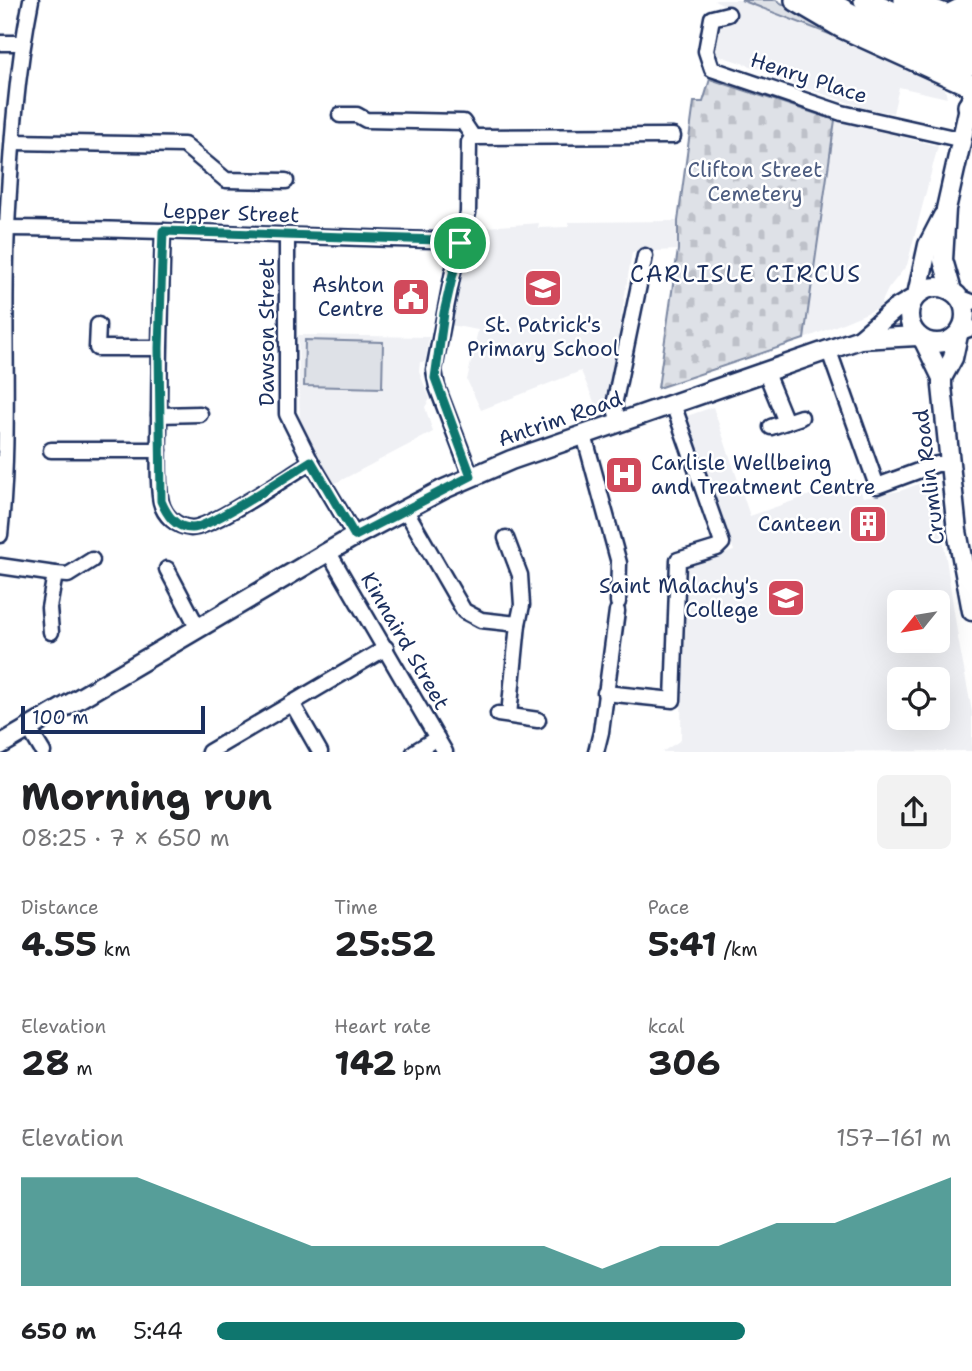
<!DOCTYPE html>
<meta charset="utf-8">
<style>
:root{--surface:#fff;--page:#f2f2f2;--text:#202124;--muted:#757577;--accent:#0f766e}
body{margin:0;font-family:"Shantell Sans",sans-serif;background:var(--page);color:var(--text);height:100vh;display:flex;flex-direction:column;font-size:26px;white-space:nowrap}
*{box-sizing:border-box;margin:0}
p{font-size:23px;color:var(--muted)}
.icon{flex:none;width:38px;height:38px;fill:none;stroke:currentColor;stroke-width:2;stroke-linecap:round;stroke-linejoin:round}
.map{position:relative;height:752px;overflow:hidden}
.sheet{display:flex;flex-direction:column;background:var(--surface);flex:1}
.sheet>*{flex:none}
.needle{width:46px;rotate:240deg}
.controls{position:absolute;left:887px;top:590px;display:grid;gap:14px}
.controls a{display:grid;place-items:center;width:63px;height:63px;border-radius:10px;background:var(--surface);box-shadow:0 7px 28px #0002;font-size:35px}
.scale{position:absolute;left:21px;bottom:18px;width:184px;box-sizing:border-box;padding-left:7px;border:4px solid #1b2f5e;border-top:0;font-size:19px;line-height:24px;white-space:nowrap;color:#1b2f5e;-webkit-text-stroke:5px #fff;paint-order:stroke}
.pin{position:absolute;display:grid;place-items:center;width:60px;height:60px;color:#fff;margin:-30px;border:4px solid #fff;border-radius:50%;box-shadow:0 2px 7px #0007}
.round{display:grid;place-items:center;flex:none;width:74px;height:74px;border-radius:10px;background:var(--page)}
.summary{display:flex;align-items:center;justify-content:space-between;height:119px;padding:0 21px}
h1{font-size:38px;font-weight:700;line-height:52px}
.figures{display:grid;grid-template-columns:repeat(3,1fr);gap:10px;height:119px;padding:7px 21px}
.figures div{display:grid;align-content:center}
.figures b{font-size:35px;font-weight:700}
.figures small{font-size:19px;font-weight:400}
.figures p{font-size:19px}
.chart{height:196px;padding:14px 21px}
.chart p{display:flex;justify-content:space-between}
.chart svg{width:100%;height:126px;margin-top:7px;fill:var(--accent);opacity:.7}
ul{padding:0 21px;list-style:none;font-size:23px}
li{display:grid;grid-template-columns:112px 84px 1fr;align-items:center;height:52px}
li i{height:18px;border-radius:9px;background:var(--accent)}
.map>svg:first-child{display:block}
</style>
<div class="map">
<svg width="972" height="752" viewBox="0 0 972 752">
<defs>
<pattern id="cemetery-stones" width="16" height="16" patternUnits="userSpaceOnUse" patternTransform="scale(1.75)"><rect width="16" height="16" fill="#dee1e7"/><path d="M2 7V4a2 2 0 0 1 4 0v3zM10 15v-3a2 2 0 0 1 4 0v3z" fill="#bec1c9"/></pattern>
</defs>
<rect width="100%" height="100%" fill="#fff"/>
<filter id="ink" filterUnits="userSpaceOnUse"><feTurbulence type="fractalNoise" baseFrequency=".0143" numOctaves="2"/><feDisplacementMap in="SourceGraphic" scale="14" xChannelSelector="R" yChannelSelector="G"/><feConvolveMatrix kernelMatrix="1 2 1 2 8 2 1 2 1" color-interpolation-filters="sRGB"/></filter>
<g filter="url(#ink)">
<!-- built -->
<g fill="#eff0f4" fill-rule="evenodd">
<polygon points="714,0 779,0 804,15 943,80 947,98 899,87 893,113 865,108 778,79 778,75 714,54 719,20 729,7"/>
<polygon points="835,120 938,146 907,265 888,289 879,308 804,339"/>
<polygon points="678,221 678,250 632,252 606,408 598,411 581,371 481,410 467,380 478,330 450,325 474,228 539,223 538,228 569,227 569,222"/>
<polygon points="298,335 429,337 425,362 420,362 419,372 430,399 425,407 433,432 332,485 300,428"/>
<path d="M 713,407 L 750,516 L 856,479 L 863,497 L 900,491 L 934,478 L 958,638 L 972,712 L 972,751 L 662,752 L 681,740 L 682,636 L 686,565 L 734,551 L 687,416 ZM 900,602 L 938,602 L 938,640 L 900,640 ZM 900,679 L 938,679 L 938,718 L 900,718 Z"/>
</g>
<!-- cemetery -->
<polygon fill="url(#cemetery-stones)" stroke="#7c88a2" stroke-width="2" points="710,79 835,120 804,339 658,388 678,250 678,221 694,102 703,102"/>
<!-- garden -->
<g fill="#dee1e7" stroke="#7c88a2" stroke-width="2">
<polygon points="741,0 776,0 832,35"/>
<polygon points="305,340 383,342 382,388 304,386"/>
</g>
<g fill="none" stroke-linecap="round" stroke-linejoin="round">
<defs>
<g id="minor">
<polyline points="728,14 712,18 706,51 712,69 842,113 963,140"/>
<polyline points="0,43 23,43"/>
<polyline points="340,115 357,115 366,120 463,122 473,137 469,142 468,213 453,272 434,370 437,387 471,476"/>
<polyline points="473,137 673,136"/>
<polyline points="13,142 184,145 226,180 286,181"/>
<path d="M 0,228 C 146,228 292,237 438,240 L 460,243"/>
<path d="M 163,231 C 161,296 159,362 159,427 C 159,446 157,485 161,502 C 164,516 177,527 191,528 C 211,529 289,475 311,462"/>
<polyline points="287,236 287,414 311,462 355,536"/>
<polyline points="959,297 972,302"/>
<polyline points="98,325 97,348 159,348"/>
<polyline points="961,332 972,328"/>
<polyline points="829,351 877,486 937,464 950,464"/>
<polyline points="766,373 786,422"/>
<polyline points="159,415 200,414"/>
<polyline points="619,423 614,405 645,256"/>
<polyline points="771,427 801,417"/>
<polyline points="584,435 619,563 618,602"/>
<polyline points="51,450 159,450"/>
<polyline points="405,509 464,611 481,620 518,624"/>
<path d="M 0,535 C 11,433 2,330 7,227 C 11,151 16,74 31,0"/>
<polyline points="506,538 520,575 522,605 518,624 509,715"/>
<polyline points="328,551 445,752"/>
<polyline points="0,566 55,574 49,608 51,632"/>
<polyline points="167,569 198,628"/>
<polyline points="55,574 68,575 92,560"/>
<polyline points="605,693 673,700 678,560 717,548 722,543 673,404"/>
<polyline points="292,703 320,752"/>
<polyline points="498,714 538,720"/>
<polyline points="28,727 43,752"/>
<polyline points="209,752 386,648"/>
<polyline points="414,752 437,738"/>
<polyline points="596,752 601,732 617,611"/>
</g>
<g id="major">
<circle cx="937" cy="315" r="28"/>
<polyline points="952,291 943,260 946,209 972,94"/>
<polyline points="917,295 928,245 943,216"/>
<polyline points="958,335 953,358 942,378 942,386 957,531 972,611"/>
<polyline points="860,339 917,336"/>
<polyline points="924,341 942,378"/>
<polyline points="0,745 355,536 444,489 511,460 860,339 894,310 911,300"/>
</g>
<g id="highway">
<polyline points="796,0 842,27 972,86"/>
<path d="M 825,0 C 871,28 921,48 972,64"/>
<polyline points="865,0 927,28 972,43"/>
<polyline points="905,0 972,25"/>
<polyline points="946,17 972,4"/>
<polyline points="969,106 972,105"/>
</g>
</defs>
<!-- minor casing -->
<use href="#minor" stroke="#1b2f5e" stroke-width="19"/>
<!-- major casing -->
<use href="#major" stroke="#1b2f5e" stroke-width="23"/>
<!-- highway casing -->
<use href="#highway" stroke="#1b2f5e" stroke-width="26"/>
<!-- minor -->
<use href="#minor" stroke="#fff" stroke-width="14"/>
<!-- major -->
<use href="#major" stroke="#fff" stroke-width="18"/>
<!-- highway -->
<use href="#highway" stroke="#fff" stroke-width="21"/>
</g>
</g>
<g fill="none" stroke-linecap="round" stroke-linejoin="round" filter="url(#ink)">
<defs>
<path id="route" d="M 163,231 L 438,240 L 460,243 L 444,313 L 435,378 L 471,476 L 355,536 L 311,461 C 290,474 210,528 192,528 C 175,528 167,515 161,501 L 159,348 Z"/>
</defs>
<!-- route casing -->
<use href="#route" stroke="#fff" stroke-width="14"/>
<!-- route -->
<use href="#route" stroke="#0f766e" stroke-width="9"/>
</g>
<!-- icons -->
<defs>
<symbol id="school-square" viewBox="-11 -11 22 22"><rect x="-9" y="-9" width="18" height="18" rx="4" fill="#d1495b" stroke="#fff"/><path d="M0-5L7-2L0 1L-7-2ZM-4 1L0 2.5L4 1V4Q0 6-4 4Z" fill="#fff"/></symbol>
<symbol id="civic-square" viewBox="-11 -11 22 22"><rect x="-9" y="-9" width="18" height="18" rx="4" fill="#d1495b" stroke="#fff"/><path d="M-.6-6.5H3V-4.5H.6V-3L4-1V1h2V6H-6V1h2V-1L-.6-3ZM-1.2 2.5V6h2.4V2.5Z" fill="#fff"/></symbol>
<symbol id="hospital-square" viewBox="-11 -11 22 22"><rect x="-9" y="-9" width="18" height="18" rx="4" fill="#d1495b" stroke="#fff"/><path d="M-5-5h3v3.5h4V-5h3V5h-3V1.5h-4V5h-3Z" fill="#fff"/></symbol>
<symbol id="building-square" viewBox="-11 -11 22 22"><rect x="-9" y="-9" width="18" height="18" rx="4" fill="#d1495b" stroke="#fff"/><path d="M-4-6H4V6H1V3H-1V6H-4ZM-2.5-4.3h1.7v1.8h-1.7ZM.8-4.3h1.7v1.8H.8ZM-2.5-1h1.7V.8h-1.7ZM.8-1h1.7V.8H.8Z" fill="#fff"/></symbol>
</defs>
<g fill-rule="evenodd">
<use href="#school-square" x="521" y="266" width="44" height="44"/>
<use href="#civic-square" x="389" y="275" width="44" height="44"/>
<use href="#hospital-square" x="602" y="453" width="44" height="44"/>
<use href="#building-square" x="846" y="502" width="44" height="44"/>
<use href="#school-square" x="764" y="576" width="44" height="44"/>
</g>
<g text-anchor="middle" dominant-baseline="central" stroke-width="5" stroke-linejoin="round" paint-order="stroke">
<!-- street labels -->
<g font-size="21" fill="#1b2f5e" stroke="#fff">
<text transform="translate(809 78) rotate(18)">Henry Place</text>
<text transform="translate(231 213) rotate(2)">Lepper Street</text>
<text transform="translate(267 332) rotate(-90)">Dawson Street</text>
<text transform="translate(560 419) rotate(-19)">Antrim Road</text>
<text transform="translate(929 477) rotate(-97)">Crumlin Road</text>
<text transform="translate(405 641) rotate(60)">Kinnaird Street</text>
</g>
<!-- park labels -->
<g font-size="21" fill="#4c5c80" stroke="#fff">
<text x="755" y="170">Clifton Street<tspan x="755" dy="24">Cemetery</tspan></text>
</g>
<!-- poi labels -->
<g font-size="21" fill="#1b2f5e" stroke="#fff" text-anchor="end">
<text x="384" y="285">Ashton<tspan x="384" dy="24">Centre</tspan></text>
<text x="543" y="325" text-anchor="middle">St. Patrick's<tspan x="543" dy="24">Primary School</tspan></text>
<text x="651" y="463" text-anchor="start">Carlisle Wellbeing<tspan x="651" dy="24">and Treatment Centre</tspan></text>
<text x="841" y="524">Canteen</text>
<text x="759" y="586">Saint Malachy's<tspan x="759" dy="24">College</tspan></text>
</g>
<!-- neighbourhood labels -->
<g font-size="23" letter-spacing="2" fill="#1b2f5e" stroke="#fff">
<text x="746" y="274">CARLISLE CIRCUS</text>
</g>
</g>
</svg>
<div class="controls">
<a><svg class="needle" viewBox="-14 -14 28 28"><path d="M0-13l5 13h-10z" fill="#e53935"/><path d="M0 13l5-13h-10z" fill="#757577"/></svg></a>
<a><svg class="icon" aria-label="locate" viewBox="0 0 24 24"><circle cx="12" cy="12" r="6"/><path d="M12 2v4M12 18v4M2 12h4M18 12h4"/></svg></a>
</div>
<div class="scale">100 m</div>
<div class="pin" style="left:460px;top:243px;background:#1e9e55"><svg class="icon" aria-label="arrive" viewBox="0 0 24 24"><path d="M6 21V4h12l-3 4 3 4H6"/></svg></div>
</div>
<section class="sheet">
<div class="summary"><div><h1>Morning run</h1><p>08:25 · 7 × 650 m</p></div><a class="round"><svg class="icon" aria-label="share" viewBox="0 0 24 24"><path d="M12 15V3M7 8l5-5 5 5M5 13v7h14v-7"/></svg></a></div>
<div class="figures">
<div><p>Distance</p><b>4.55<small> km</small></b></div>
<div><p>Time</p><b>25:52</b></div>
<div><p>Pace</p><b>5:41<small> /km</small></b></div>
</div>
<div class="figures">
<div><p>Elevation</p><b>28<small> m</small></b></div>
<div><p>Heart rate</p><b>142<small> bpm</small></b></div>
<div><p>kcal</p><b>306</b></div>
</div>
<div class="chart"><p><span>Elevation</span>157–161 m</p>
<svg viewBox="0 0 160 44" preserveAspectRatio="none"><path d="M0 44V6L10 6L20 6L30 14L40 22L50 30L60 30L70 30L80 30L90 30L100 38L110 30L120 30L130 22L140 22L150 14L160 6V44z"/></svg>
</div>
<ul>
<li><b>650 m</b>5:44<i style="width:72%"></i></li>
</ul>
</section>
